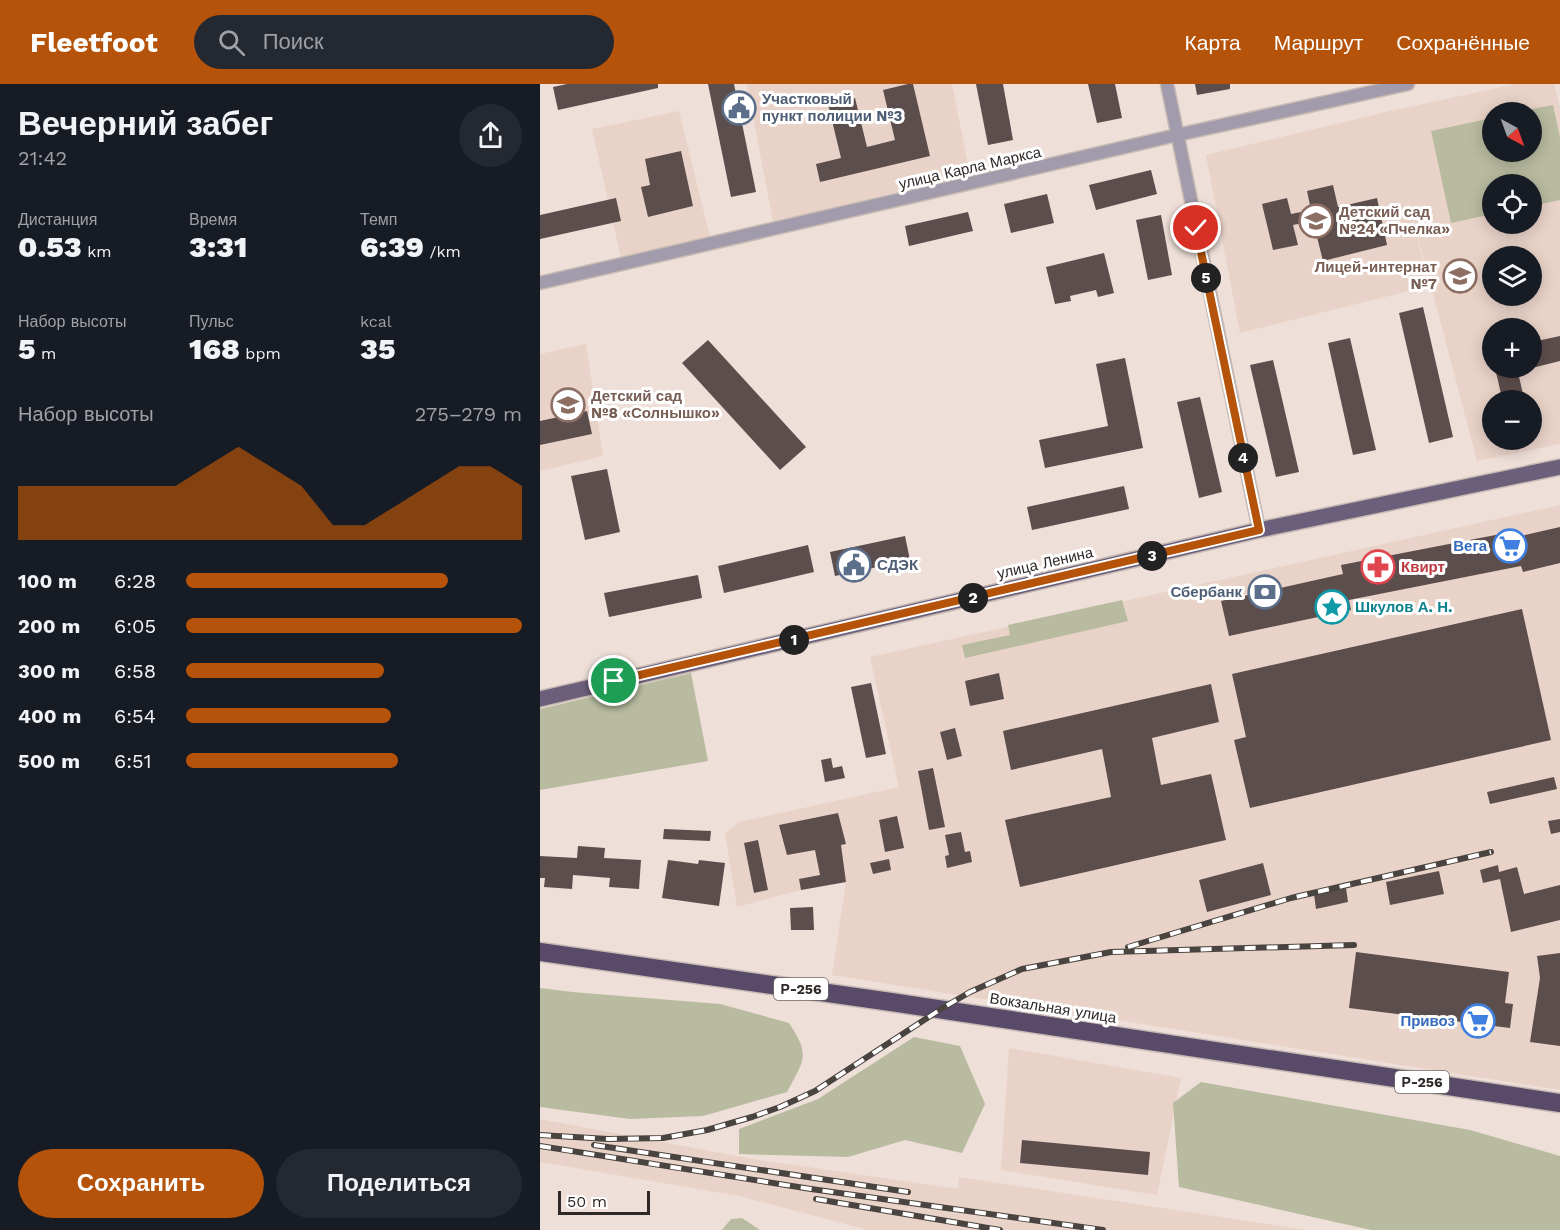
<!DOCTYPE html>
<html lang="ru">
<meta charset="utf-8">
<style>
:root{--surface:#171b24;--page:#242831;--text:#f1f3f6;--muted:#9ea1a6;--accent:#b45309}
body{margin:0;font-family:"Work Sans",sans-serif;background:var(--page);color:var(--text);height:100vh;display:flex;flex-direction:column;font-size:22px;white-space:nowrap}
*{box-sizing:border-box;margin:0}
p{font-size:20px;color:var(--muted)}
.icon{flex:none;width:33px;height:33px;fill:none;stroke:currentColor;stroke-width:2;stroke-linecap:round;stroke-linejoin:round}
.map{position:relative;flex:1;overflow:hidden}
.details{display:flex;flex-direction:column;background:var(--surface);width:540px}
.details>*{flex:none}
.needle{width:39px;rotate:139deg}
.controls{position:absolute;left:942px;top:18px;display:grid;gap:12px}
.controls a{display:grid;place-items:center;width:60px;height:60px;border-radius:50%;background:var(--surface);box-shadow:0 3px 15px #0003;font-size:30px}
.scale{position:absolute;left:18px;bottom:15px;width:92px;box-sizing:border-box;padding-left:6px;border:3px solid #2e2926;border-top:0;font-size:16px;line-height:21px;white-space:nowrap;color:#2e2926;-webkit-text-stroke:4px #fff;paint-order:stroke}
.pin{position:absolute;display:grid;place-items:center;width:51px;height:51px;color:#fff;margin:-26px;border:3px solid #fff;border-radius:50%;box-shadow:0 2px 6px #0007}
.km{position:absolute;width:30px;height:30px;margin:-15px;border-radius:50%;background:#222;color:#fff;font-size:16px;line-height:30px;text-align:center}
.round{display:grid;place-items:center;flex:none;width:63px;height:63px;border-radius:32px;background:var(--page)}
.head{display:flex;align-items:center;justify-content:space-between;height:102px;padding:0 18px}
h1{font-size:33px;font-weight:800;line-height:45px}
.figures{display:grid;grid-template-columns:repeat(3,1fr);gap:9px;height:102px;padding:6px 18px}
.figures div{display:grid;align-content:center}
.figures b{font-size:30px;font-weight:800}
.figures small{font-size:16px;font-weight:400}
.figures p{font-size:16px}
.chart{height:168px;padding:12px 18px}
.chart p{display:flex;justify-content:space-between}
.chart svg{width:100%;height:108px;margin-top:6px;fill:var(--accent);opacity:.7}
.cta{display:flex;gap:12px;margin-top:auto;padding:12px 18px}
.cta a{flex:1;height:69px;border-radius:36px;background:var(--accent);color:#fff;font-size:24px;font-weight:800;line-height:69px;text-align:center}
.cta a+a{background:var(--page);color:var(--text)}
ul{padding:0 18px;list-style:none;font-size:20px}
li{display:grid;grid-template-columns:96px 72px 1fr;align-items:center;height:45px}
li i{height:15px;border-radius:8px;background:var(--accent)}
header{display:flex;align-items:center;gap:36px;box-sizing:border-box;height:84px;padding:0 30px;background:var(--accent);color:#fff}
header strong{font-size:28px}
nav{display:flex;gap:33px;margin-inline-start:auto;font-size:21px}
.search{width:420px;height:54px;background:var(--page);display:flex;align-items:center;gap:15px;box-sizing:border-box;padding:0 21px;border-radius:33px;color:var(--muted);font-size:22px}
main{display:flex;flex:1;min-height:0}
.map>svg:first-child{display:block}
</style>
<header>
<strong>Fleetfoot</strong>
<div class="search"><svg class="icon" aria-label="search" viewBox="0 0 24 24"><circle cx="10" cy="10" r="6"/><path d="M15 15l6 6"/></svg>Поиск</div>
<nav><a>Карта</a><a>Маршрут</a><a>Сохранённые</a></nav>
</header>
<main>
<section class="details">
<div class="head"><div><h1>Вечерний забег</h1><p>21:42</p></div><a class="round"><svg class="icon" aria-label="share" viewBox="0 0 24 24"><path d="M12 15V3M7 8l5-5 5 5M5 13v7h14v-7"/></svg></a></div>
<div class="figures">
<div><p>Дистанция</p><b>0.53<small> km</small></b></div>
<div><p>Время</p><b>3:31</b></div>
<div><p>Темп</p><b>6:39<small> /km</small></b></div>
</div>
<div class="figures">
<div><p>Набор высоты</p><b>5<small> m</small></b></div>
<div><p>Пульс</p><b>168<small> bpm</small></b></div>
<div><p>kcal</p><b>35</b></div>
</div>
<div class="chart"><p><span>Набор высоты</span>275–279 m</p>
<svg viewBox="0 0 160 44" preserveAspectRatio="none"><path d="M0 44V22L10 22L20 22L30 22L40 22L50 22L60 14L70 6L80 14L90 22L100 38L110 38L120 30L130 22L140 14L150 14L160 22V44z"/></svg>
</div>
<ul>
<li><b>100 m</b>6:28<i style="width:78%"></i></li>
<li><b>200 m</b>6:05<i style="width:100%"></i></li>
<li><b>300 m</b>6:58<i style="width:59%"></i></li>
<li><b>400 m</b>6:54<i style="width:61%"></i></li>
<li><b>500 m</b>6:51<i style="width:63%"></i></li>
</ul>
<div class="cta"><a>Сохранить</a><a>Поделиться</a></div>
</section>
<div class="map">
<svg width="1020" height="1146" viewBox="0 0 1020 1146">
<rect width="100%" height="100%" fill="#eedfd8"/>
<!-- built -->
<g fill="#e9d3c8" fill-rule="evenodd">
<polygon points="207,0 412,0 430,90 233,138"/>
<path d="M 976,0 L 1014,0 L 1020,22 L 1020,360 L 937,377 L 865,103 L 889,202 L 700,249 L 666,71 L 846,28 ZM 952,28 L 992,28 L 992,68 L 952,68 ZM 952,100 L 992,100 L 992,140 L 952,140 ZM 952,172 L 992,172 L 992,212 L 952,212 ZM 952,244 L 992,244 L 992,284 L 952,284 ZM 952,316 L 992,316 L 992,356 L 952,356 Z"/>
<polygon points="139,27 170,153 81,174 52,45"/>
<polygon points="46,260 63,372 0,387 0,270"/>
<polygon points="1020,421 1020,1006 292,891 306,798 261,806 197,823 185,749 199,738 359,703 330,573"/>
<polygon points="469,964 641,994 617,1111 461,1086"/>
<polygon points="0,1035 213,1075 418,1105 419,1093 766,1146 328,1146 199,1112 0,1078"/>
</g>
<!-- green -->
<g fill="#b8bb9f">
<polygon points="1013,21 1020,53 1020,116 992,122 992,100 952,100 952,130 911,139 891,47 952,34 952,68 992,68 992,28 976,28"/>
<polygon points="582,516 588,537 425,574 422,561 470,551 468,541"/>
<polygon points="151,589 168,677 0,706 0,625"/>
<path d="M 0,904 L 32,908 L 180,920 L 249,939 C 271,972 264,976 247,1008 L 163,1032 L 90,1035 L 0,1023 Z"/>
<polygon points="374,953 420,962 445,1020 422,1069 365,1056 308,1073 199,1070 199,1045 278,1015"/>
<polygon points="661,998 930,1046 1020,1072 1020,1146 831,1146 639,1103 633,1019"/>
<polygon points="202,1134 220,1146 182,1146 191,1135"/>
</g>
<!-- building -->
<g fill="#5c4e4d">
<polygon points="27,0 118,0 118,4 18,26 13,3"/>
<polygon points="168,0 194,0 216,108 191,113"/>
<polygon points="368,0 373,0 390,72 280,98 276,80 301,74 288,20 315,14 327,63 355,56 343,6"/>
<polygon points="436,0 463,0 473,56 448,61"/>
<polygon points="548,0 575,0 582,34 557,39"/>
<polygon points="655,0 690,0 690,5 657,11"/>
<polygon points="141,67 153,122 108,133 101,103 110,101 105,75"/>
<polygon points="611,86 617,110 556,126 549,101"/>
<polygon points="793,101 798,123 837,114 847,161 783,177 773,137 753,141 758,161 733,166 722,120 747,114 751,130 771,126 767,107"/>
<polygon points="507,110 514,139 471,149 464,120"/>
<polygon points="76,114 81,137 0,155 0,131"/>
<polygon points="428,128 433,147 369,162 365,142"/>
<polygon points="621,131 632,191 608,196 596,136"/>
<polygon points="564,169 574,209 558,213 556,206 530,212 531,217 515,220 506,183"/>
<polygon points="883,223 913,353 889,359 859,229"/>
<polygon points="1020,252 1020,277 992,284 992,258"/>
<polygon points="810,254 836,366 813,371 788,259"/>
<polygon points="168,256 266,363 240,386 142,279"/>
<polygon points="585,274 603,364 505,384 499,356 568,342 556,280"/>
<polygon points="733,276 759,388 736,393 710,281"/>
<polygon points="955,284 977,284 983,310 962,314"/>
<polygon points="660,313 682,408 659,414 637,318"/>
<polygon points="47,327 52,350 0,361 0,337"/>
<polygon points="67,385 80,448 45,456 31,392"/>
<polygon points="584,402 589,425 492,446 487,423"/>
<polygon points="1020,443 1020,479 983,488 981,482 809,516 811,526 689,552 681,517 803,490 801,481 976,447 977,453"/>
<polygon points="365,452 370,476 295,492 290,468"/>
<polygon points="268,461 274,488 184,509 178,482"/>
<polygon points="158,491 162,514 69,533 64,509"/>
<polygon points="982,525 1011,656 710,724 694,656 706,653 692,590"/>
<polygon points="459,589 464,615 430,622 425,597"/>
<polygon points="331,599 346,670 326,674 311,603"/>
<polygon points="671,600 679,638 612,654 621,701 671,690 686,756 480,803 465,736 571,713 562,665 471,686 463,647"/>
<polygon points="415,644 422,672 407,676 400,648"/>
<polygon points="291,674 293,684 302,682 305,694 285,698 281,676"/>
<polygon points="393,684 405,743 389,746 378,687"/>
<polygon points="1014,693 1017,705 950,720 947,708"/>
<polygon points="298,729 306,760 301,761 306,798 261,806 259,795 280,791 275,766 247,771 239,741"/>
<polygon points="357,732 364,764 345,768 339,736"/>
<polygon points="1020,735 1020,748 1011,750 1008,737"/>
<polygon points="124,745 171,747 170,757 123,755"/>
<polygon points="421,748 425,768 430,767 432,778 407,784 405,772 409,771 405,751"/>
<polygon points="218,756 228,806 214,809 204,759"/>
<polygon points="38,762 65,764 64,774 101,776 99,805 69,803 70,794 33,791 32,805 4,803 5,794 0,794 0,772 37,774"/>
<polygon points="349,775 351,786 333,790 330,779"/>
<polygon points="128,776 158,780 159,776 185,779 179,822 122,814"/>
<polygon points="723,779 731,811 667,828 659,796"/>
<polygon points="958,781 959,788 977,783 984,810 1020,801 1020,836 971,848 960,795 943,799 940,786"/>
<polygon points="899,787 904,810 850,821 846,798"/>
<polygon points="806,804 808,818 776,825 774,810"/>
<polygon points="273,823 274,846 251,846 250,824"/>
<polygon points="816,868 969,888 965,919 973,920 970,944 809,924"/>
<polygon points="1020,869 1020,962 990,958 1000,894 997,872"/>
<polygon points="482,1056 610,1068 608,1091 480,1079"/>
</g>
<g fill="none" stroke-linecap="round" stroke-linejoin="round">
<defs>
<g id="minor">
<polyline points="627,0 719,446"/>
<polyline points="0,199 637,51 868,0"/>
</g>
<polyline id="major" points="0,615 719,446 1020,383"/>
<polyline id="highway" points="0,868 351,918 1020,1019"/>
</defs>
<!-- minor casing -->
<use href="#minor" stroke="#c8bbb4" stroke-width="15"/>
<!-- major casing -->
<use href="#major" stroke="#c8bbb4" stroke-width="18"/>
<!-- highway casing -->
<use href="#highway" stroke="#c8bbb4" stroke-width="21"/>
<!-- minor -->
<use href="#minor" stroke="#a29bab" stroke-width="12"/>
<!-- major -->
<use href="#major" stroke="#6c5f7b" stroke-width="15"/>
<!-- highway -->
<use href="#highway" stroke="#594a6a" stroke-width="18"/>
<defs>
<g id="rail">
<polyline points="588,863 751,814 951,768"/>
<polyline points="0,1051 68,1055 123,1054 167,1046 212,1033 240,1023 275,1007 401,925 430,908 482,885 571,868 814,861"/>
<polyline points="54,1061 368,1108"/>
<polyline points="0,1062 271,1105 563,1146"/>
<polyline points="276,1115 460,1146"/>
</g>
</defs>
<!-- rail casing -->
<use href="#rail" stroke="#4a4440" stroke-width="6"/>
<!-- rail -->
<use href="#rail" stroke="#fff" stroke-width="4" stroke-dasharray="11" stroke-linecap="butt"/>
</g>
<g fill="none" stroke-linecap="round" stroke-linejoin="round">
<defs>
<polyline id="route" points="74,597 719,446 656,144"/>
</defs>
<!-- route casing -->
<use href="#route" stroke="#fff" stroke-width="12"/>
<!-- route -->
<use href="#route" stroke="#b45309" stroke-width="8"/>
</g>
<!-- icons -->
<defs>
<symbol id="civic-ring" viewBox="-11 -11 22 22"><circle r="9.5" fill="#fff" stroke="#5c6f8a" stroke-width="1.5"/><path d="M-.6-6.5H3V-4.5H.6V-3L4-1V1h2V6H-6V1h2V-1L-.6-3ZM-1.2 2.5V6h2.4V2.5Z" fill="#5c6f8a"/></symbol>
<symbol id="school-ring" viewBox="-11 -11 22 22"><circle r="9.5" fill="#fff" stroke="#8d6e63" stroke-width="1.5"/><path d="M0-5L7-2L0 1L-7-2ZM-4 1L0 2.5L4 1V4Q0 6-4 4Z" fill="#8d6e63"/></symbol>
<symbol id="supermarket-ring" viewBox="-11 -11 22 22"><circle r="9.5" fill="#fff" stroke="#3f7fe0" stroke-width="1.5"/><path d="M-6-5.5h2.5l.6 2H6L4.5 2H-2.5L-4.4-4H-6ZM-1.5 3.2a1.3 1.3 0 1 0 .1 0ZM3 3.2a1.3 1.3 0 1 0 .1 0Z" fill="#3f7fe0"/></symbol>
<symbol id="pharmacy-ring" viewBox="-11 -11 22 22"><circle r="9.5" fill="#fff" stroke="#e0444e" stroke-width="1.5"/><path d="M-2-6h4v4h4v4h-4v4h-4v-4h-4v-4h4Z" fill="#e0444e"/></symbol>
<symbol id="bank-ring" viewBox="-11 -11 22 22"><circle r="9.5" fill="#fff" stroke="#5c6f8a" stroke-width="1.5"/><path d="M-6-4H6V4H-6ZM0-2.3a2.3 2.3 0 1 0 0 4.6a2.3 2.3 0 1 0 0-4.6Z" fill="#5c6f8a"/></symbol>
<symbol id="sight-ring" viewBox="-11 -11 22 22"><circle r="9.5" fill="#fff" stroke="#0f9aa8" stroke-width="1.5"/><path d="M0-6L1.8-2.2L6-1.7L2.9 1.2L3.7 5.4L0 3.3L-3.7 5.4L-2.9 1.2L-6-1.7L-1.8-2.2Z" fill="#0f9aa8"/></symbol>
</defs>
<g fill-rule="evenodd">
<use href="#civic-ring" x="180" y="5" width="38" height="38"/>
<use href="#school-ring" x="757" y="118" width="38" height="38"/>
<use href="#school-ring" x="901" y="173" width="38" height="38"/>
<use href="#school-ring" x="9" y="302" width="38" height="38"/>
<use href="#supermarket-ring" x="951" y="443" width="38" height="38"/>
<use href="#civic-ring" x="295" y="462" width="38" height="38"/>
<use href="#pharmacy-ring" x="819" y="464" width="38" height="38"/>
<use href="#bank-ring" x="706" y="489" width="38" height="38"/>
<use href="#sight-ring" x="773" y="504" width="38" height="38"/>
<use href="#supermarket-ring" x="919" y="918" width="38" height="38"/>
</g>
<g text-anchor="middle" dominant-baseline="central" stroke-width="6" stroke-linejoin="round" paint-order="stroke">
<!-- shield labels -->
<g fill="#fff" stroke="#6d6967" stroke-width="1.5">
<rect x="234" y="894" width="54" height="22" rx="4.5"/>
<rect x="855" y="987" width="54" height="22" rx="4.5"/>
</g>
<g font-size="14" font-weight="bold" fill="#2e2926">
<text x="261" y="905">Р-256</text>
<text x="882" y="998">Р-256</text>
</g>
<!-- service labels -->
<g font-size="15" font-weight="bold" fill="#4e5e75" stroke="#fff" text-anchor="start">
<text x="222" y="15">Участковый<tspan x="222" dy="17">пункт полиции №3</tspan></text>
<text x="337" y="481">СДЭК</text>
<text x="702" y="508" text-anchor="end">Сбербанк</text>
</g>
<!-- street labels -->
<g font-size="15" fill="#2e2926" stroke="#fff">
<text transform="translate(430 84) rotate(-13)">улица Карла Маркса</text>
<text transform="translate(505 479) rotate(-13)">улица Ленина</text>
<text transform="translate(513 924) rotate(9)">Вокзальная улица</text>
</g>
<!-- education labels -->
<g font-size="15" font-weight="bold" fill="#785e54" stroke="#fff" text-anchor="start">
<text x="799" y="128">Детский сад<tspan x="799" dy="17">№24 «Пчелка»</tspan></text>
<text x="897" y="183" text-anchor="end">Лицей-интернат<tspan x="897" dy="17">№7</tspan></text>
<text x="51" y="312">Детский сад<tspan x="51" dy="17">№8 «Солнышко»</tspan></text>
</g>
<!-- shop labels -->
<g font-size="15" font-weight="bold" fill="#366cbe" stroke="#fff" text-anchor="end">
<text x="947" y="462">Вега</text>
<text x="915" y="937">Привоз</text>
</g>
<!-- health labels -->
<g font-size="15" font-weight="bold" fill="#be3a42" stroke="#fff" text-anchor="start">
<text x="861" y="483">Квирт</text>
</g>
<!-- culture labels -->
<g font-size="15" font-weight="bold" fill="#0d838f" stroke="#fff" text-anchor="start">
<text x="815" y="523">Шкулов А. Н.</text>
</g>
</g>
</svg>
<div class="controls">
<a><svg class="needle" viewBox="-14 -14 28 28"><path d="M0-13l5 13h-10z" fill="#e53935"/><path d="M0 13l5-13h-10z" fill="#9ea1a6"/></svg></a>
<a><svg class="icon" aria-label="locate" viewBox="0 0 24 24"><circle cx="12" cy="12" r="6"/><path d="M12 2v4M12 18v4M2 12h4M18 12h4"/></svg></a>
<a><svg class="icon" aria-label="layers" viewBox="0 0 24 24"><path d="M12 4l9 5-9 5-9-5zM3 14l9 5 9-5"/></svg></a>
<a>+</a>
<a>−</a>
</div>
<div class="scale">50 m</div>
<div class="pin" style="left:74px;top:597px;background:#1e9e55"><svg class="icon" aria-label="arrive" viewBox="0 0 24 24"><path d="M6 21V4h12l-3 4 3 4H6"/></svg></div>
<div class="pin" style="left:656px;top:144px;background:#d93025"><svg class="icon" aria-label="check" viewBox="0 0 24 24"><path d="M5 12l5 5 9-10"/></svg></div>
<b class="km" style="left:254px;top:556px">1</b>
<b class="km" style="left:433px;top:514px">2</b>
<b class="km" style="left:612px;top:472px">3</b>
<b class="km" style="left:703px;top:374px">4</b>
<b class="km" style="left:666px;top:194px">5</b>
</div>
</main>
